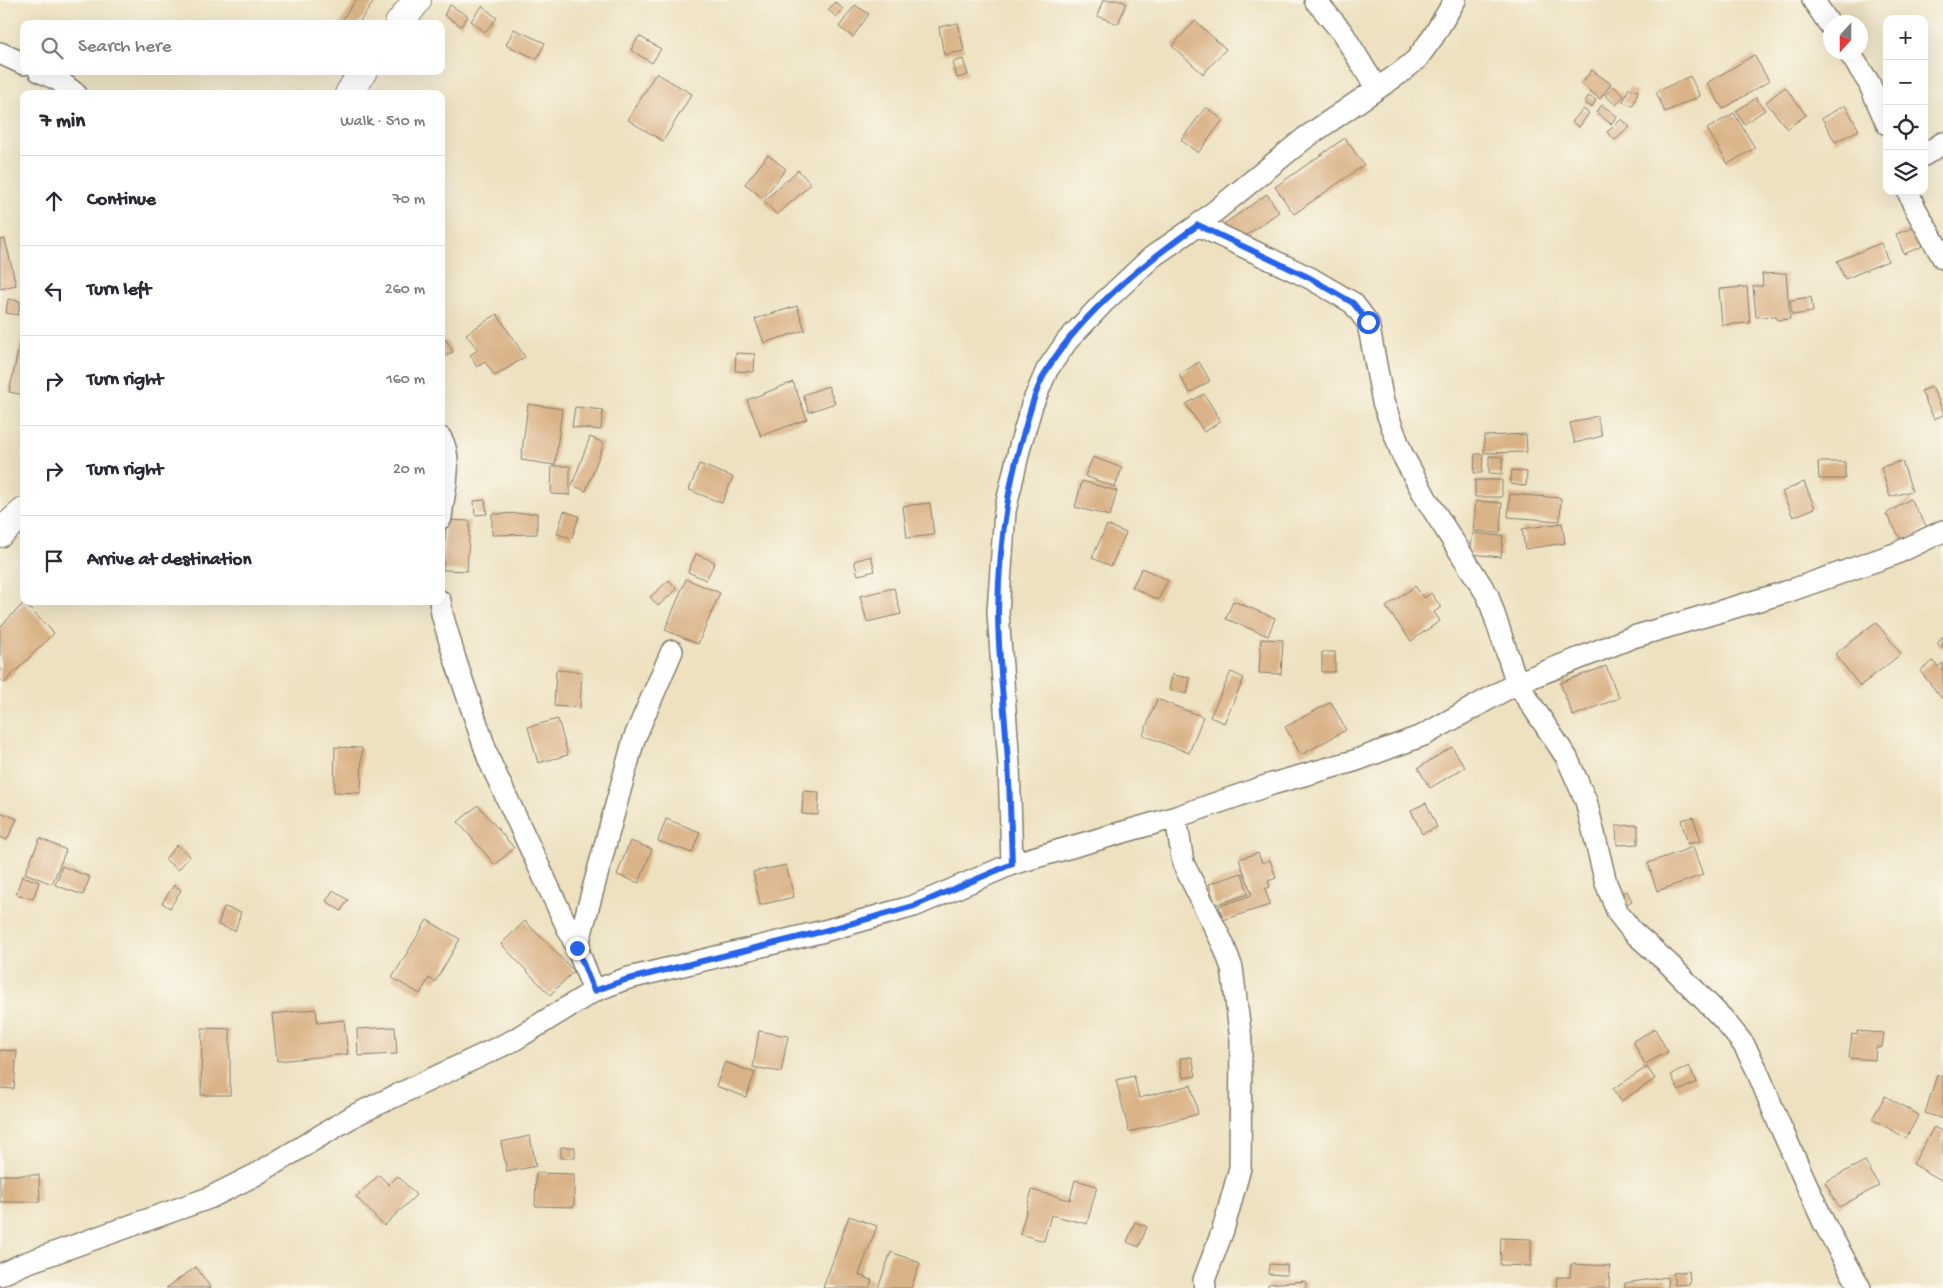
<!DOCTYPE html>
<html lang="en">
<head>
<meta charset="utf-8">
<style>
	:root { --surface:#fff; --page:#f7f7f7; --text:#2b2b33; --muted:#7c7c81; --line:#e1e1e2 }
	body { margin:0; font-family:"Gochi Hand",sans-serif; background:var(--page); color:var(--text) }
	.controls { position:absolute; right:15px; top:15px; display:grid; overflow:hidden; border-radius:10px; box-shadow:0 5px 20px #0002 }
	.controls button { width:45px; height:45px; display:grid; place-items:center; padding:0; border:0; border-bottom:1px solid var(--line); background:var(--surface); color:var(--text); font:25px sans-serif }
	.compass { position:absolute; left:1823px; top:15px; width:45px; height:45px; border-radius:50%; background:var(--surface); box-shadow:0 5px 20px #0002; rotate:201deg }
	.stop { position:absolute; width:15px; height:15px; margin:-11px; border:4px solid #2563eb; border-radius:50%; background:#fff }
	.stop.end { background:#2563eb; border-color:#fff; box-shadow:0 1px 5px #0008 }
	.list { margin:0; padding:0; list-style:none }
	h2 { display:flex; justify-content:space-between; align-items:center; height:65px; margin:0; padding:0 20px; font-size:21px }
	h2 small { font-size:16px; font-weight:400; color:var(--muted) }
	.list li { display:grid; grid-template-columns:32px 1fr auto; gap:15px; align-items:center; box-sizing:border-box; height:90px; padding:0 20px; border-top:1px solid var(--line) }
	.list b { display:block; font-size:19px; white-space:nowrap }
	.list em { font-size:16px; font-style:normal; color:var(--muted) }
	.icon { flex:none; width:28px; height:28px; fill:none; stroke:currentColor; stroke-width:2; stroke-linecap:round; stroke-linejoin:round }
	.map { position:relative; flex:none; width:1943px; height:1288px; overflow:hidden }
	.search { position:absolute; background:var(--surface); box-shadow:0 5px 20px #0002; left:20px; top:20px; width:425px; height:55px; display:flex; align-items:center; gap:12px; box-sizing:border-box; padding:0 18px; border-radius:10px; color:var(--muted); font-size:19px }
	.panel { position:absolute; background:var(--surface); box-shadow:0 5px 20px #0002; left:20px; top:90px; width:425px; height:515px; border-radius:10px }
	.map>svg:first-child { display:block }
	.building { fill:#dab287 }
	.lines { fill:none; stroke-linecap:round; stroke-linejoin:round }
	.street-casing { stroke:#847e6e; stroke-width:24 }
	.secondary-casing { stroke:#847e6e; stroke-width:30 }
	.street { stroke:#fff; stroke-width:21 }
	.secondary { stroke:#fff; stroke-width:28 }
	.route { stroke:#2563eb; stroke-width:6 }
</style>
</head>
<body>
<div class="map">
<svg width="1943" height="1288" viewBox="0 0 1943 1288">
	<rect width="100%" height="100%" fill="#fbf7ec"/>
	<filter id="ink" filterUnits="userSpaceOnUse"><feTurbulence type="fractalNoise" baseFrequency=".02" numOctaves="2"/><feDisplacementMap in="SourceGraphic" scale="10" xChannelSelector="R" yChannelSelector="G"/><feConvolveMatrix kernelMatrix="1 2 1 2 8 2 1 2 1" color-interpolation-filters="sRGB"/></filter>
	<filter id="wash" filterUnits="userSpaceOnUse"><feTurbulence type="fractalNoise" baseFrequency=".0096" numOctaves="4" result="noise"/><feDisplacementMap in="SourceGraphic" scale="20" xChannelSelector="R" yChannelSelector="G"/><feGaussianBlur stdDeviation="1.12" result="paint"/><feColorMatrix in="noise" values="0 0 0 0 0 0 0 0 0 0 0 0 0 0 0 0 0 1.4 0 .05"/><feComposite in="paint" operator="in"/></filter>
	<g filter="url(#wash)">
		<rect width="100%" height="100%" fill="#ede1c0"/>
		<g id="blocks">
			<path class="building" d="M356,0H375L358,24H339Z
				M1103,0H1119L1126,3L1118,24L1097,16Z
				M835,2L843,9L837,17L828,10Z
				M450,5L468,16L461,26L444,15Z
				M855,5L869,14L853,37L839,27Z
				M482,6L497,18L485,32L471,21Z
				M1195,21L1226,49L1203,74L1172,46Z
				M958,23L964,51L944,55L939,27Z
				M514,29L545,43L537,59L506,45Z
				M639,36L661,49L652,63L631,50Z
				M1754,55L1769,81L1723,109L1707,83Z
				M963,59L968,75L957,78L953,62Z
				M1592,70L1611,84L1600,99L1581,84Z
				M656,73L692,94L663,141L628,120Z
				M1690,76L1700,96L1665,112L1656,92Z
				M1613,86L1624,96L1616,105L1605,95Z
				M1785,87L1806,115L1787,129L1766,102Z
				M1629,88L1638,91L1633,106L1623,102Z
				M1588,96L1596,100L1592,107L1585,103Z
				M1756,98L1765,110L1744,124L1736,111Z
				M1602,105L1617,116L1611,124L1596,112Z
				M1845,105L1859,130L1835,142L1822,118Z
				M1206,107L1223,120L1198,153L1181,140Z
				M1583,109L1589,113L1579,127L1572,122Z
				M1734,113L1755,148L1728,164L1707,129Z
				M1622,119L1630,127L1615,140L1607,132Z
				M1345,138L1364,165L1294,214L1275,187Z
				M768,155L786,169L763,198L745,184Z
				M798,170L811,184L777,215L764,201Z
				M1267,194L1279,212L1237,242L1224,224Z
				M1915,227L1923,246L1904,254L1896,234Z
				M5,239L16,285L0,289V240Z
				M1881,243L1888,261L1845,279L1837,261Z
				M1786,273L1790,319L1777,320L1776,316L1756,317L1753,286H1763L1762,274Z
				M1747,287L1750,323L1722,325L1719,289Z
				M1811,297L1813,312L1792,315L1790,300Z
				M8,299L20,301L18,315L6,313Z
				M797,306L805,330L764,343L755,319Z
				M497,314L525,357L495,376L485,362L477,367L470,355L478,350L466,334Z
				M446,340L453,352L441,359V342Z
				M20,343L24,344V395L9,392Z
				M736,353L755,354L754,372L735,371Z
				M1199,362L1210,381L1190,393L1179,375Z
				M793,382L807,419L761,436L747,400Z
				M828,386L835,403L809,412L803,395Z
				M1932,387L1943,411V415L1934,419L1921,391Z
				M1204,394L1221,421L1204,432L1186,404Z
				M528,404L562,409L555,465L521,460Z
				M575,407L603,410L601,430L572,427Z
				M1597,416L1602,436L1575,443L1570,423Z
				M1526,434L1527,452L1484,453V436Z
				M590,437L604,443L586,491L572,485Z
				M1475,454H1483L1482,473H1474Z
				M1489,456L1503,457L1502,474L1489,473Z
				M1093,457L1122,468L1115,487L1085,476Z
				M1902,461L1912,491L1890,497L1881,467Z
				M1818,462H1845V479H1819Z
				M699,464L733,477L722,503L689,490Z
				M552,466H570V495L551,494Z
				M1512,470L1527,472L1526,486L1510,484Z
				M1475,480H1502V497H1475Z
				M1082,481L1117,491L1110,516L1075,507Z
				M1804,482L1815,508L1793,517L1782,492Z
				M1510,494L1561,498L1560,521L1508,517Z
				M1910,499L1927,527L1902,541L1886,514Z
				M485,500L487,514L475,515L474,501Z
				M1476,501L1502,503L1500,533L1473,531Z
				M930,503L934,535L907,538L903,506Z
				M564,511L579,516L572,538L557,534Z
				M537,513V534L492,535V514Z
				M446,520L470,521L467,571L443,570Z
				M1562,523L1565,543L1525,549L1522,529Z
				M1107,525L1126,533L1111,566L1092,558Z
				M1473,533L1503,536L1501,557L1470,554Z
				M696,554L715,562L706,580L688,572Z
				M871,556L875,571L858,575L854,561Z
				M1142,568L1168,580L1158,600L1132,587Z
				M686,579L720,593L698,644L665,630Z
				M669,580L677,589L658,606L650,597Z
				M1415,586L1424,598L1431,593L1441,607L1434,612L1440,621L1411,641L1386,607Z
				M894,588L901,614L867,622L860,596Z
				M1233,601L1275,618L1268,636L1226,619Z
				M24,603L54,633L4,683L0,679V627Z
				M1876,622L1901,654L1860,686L1835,654Z
				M1943,636V649L1937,644Z
				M1261,639L1283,640L1281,674L1259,673Z
				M1322,652H1335V672H1322Z
				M1933,661L1938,667L1943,663V700L1920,671Z
				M1606,666L1619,698L1573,716L1560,683Z
				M556,670L582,672L580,708L554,706Z
				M1231,672L1244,678L1224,723L1210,717Z
				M1172,675L1190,678L1187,694L1169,690Z
				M1157,699L1203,717L1189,753L1143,735Z
				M1331,702L1346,730L1301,755L1285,727Z
				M558,719L568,755L538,763L528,727Z
				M335,747L362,748L361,793L334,792Z
				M1452,747L1465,767L1430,788L1418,768Z
				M803,791L819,792L818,815L802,814Z
				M1426,803L1437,827L1422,834L1411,810Z
				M478,805L514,848L495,865L458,822Z
				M0,812L17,819L7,840L0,837Z
				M1693,817L1701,841L1688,844L1681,820Z
				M666,819L700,832L692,853L658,841Z
				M1638,825V844L1617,845L1616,826Z
				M40,838L66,850L52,884L25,873Z
				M630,841L652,849L639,883L617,875Z
				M177,845L190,856L178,870L165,859Z
				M1693,847L1703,875L1657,891L1648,863Z
				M1258,853L1262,863L1270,860L1276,878L1268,881L1270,887L1265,889L1270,905L1223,920L1219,906L1252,895L1239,859Z
				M786,865L794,897L760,905L753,872Z
				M62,866L90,877L83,895L55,885Z
				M1242,873L1248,894L1215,905L1209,884Z
				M22,876L39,882L33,899L16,894Z
				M174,885L181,890L170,908L162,903Z
				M333,890L348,900L341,911L326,901Z
				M1627,891L1632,901L1621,907L1615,897Z
				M224,907L241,912L235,931L218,925Z
				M427,920L460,939L435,982L429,978L420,994L392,978Z
				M525,921L574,971L550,995L501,944Z
				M316,1009L318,1023L344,1020L348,1054L277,1061L272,1014Z
				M395,1027L397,1054L358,1056L357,1029Z
				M202,1028L230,1029V1095H201Z
				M1655,1029L1668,1052L1645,1064L1633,1041Z
				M759,1031L788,1036L781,1072L753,1067Z
				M1857,1031L1884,1033L1882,1047H1876L1875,1060L1849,1058L1852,1034L1857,1035Z
				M0,1050L17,1051L14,1089L0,1088Z
				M1192,1057L1196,1076L1183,1078L1180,1058Z
				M725,1062L755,1073L746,1097L716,1086Z
				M1689,1066L1697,1082L1679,1091L1671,1075Z
				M1647,1067L1655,1079L1621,1101L1613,1089Z
				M1937,1075L1943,1077V1119L1925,1113Z
				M1134,1076L1139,1098L1191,1085L1198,1114L1129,1132L1116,1080Z
				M1885,1096L1919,1115L1906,1138L1872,1119Z
				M1934,1127L1943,1132V1181L1913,1164Z
				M530,1136L536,1166L507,1172L501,1142Z
				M561,1147H575V1158H561Z
				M1865,1161L1879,1186L1839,1207L1825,1182Z
				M536,1173L574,1174V1207L535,1206Z
				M0,1175H39L40,1202H0Z
				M379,1175L389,1185L398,1176L416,1195L384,1226L356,1197Z
				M1075,1180L1097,1186L1087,1224L1051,1215L1044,1241L1020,1234L1032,1190L1070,1200Z
				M849,1216L877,1226L859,1275L872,1280L869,1288H823Z
				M1135,1222L1147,1227L1139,1247L1127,1242Z
				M1501,1238L1531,1239V1266L1500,1265Z
				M891,1252L920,1263L911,1288H878Z
				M1269,1264L1287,1265V1275L1268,1274Z
				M1571,1264L1610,1266L1609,1288H1556L1557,1277H1570Z
				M196,1267L211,1288H166Z
				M1689,1271L1690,1284L1675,1285L1673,1273Z
				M1667,1277L1668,1288H1625V1283Z
				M1306,1281L1307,1288H1268V1284Z"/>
		</g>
	</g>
	<g filter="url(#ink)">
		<use href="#blocks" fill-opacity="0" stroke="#847e6e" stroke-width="1"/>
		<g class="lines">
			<g class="street-casing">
				<path id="street" d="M1315,0L1342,32L1377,89
					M1813,0L1830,25
					M1849,52L1869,83L1887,124
					M0,53L24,64
					M39,71L58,80L76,94
					M1924,155L1943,143
					M1908,191L1914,206L1943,258
					M1198,225L1310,278L1353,303L1368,323L1383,402L1402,454L1427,500L1488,596L1517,683L1567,758L1586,801L1606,883L1618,913L1632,931L1669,964L1724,1020L1744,1045L1756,1068L1777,1119L1824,1223L1860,1288
					M441,438C454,460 443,494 441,518
					M440,601L442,614L455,659L489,760L577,948L594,991
					M1176,817L1183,863L1223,944L1232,968L1241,1040L1240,1168L1223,1230L1204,1280L1205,1288
					M1012,864L1009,764L998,612L1005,511L1020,446L1032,405L1047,370L1067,341L1104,302L1152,257L1198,225L1305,138L1400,73L1416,60L1433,37L1455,0
					M577,948L634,739L672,651
					M0,1275L23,1264L209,1198L255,1175L355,1115L514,1040L594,991L625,979L824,931L914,906L1012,864L1176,817L1272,784L1354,761L1424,735L1517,683L1633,637L1786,592L1895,554L1943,531"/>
			</g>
			<g class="secondary-casing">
				<path id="secondary" d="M399,24L417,0
					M349,94L363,71
					M0,533L24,512"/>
			</g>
			<use href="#street" class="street"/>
			<use href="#secondary" class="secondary"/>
		</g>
	</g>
	<g class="lines" filter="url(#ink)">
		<path class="route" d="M577,948L594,991L625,980L824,931L914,906L1012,864C1011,830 1010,796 1008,762C1005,713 998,660 998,611C999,551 1006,490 1024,432C1030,411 1036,387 1048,368C1084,311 1143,264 1198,225L1310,278L1353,303L1368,322"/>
	</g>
</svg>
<div class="controls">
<button>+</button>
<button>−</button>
<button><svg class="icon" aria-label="locate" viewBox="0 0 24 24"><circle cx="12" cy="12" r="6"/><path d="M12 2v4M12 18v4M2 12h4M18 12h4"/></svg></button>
<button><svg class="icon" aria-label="layers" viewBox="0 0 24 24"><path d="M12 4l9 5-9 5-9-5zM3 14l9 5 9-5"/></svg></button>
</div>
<svg class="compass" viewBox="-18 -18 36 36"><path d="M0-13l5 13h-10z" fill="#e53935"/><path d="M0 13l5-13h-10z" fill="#7c7c81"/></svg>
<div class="stop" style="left:1368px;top:322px"></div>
<div class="stop end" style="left:577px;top:948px"></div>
<div class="search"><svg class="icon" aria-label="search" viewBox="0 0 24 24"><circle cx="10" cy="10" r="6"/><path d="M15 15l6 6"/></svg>Search here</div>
<section class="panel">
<h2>7 min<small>Walk · 510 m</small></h2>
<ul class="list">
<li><svg class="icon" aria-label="ahead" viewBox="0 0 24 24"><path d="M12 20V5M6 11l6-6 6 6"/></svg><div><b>Continue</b></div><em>70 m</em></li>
<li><svg class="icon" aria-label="left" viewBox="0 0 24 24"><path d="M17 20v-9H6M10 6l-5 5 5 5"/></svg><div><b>Turn left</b></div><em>260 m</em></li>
<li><svg class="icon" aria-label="right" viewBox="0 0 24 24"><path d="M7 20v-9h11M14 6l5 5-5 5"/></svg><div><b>Turn right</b></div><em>160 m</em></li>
<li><svg class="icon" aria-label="right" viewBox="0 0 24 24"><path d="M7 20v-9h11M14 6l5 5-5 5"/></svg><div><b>Turn right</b></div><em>20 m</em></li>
<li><svg class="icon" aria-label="arrive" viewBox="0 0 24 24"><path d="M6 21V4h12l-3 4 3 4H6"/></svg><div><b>Arrive at destination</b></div></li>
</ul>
</section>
</div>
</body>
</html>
